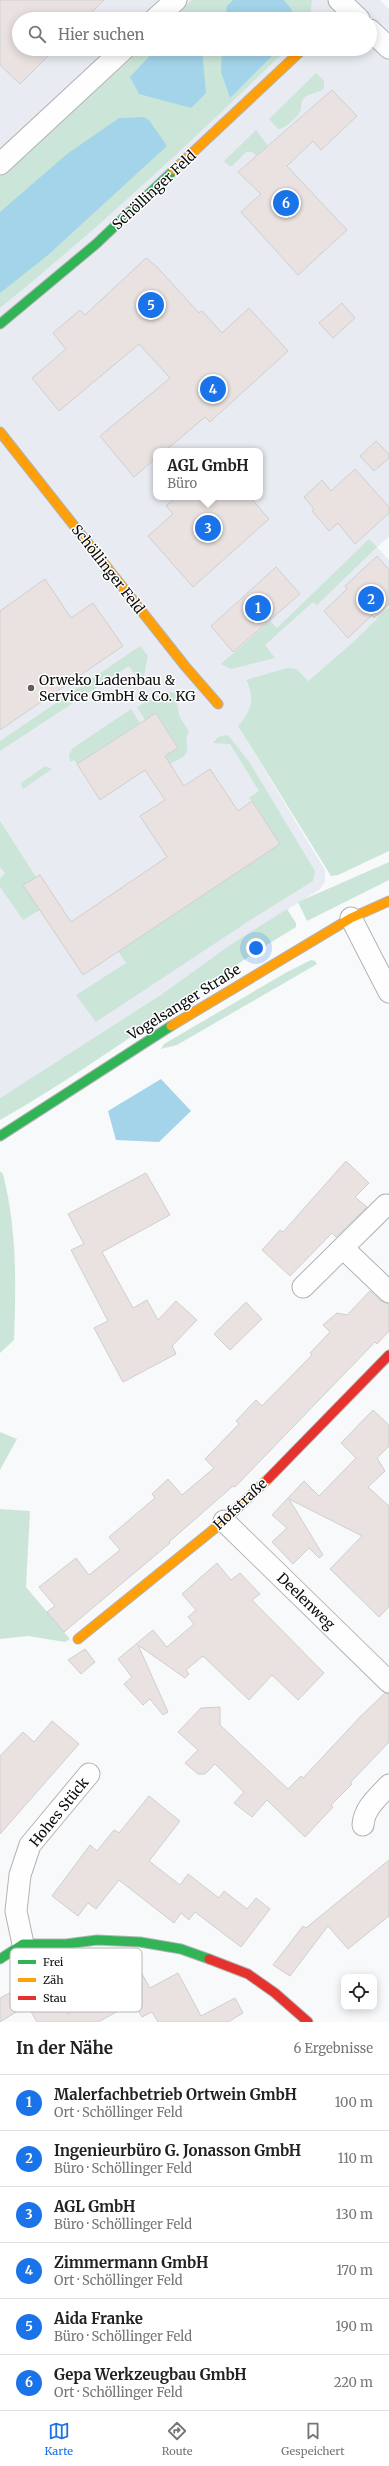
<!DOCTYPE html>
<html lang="de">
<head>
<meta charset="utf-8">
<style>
	:root { --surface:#fff; --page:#f2f2f2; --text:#222; --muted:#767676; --line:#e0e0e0; --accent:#1a73e8 }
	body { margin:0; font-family:Merriweather,serif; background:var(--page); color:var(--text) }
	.controls { position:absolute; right:12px; bottom:12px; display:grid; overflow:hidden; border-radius:8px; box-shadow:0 2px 10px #0003 }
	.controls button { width:36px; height:36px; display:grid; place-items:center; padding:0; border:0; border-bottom:1px solid var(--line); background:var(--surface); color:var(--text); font:20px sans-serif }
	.you { position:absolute; left:256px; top:948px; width:14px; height:14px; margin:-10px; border:3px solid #fff; border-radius:50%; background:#1a73e8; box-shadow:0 0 0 6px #1a73e833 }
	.badge { display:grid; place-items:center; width:26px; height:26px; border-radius:50%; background:var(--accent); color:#fff; font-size:13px; font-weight:700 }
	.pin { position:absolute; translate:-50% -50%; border:2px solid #fff; box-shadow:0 1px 4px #0006 }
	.popup { position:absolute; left:153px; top:448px; width:110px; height:52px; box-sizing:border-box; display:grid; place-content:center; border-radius:8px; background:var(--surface); filter:drop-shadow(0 1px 3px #0005); font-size:13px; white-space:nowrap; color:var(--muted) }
	.popup b { font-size:15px; color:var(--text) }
	.popup::after { content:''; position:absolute; left:50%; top:100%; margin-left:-8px; border:8px solid transparent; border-top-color:var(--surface) }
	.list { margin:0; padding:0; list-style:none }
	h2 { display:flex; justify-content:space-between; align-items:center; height:52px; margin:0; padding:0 16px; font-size:17px }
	h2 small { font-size:13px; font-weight:400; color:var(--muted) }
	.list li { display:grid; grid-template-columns:26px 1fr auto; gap:12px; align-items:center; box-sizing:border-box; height:56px; padding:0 16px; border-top:1px solid var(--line) }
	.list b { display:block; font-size:15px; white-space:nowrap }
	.list p { margin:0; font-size:13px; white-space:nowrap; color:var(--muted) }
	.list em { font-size:13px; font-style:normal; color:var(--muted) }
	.icon { flex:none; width:22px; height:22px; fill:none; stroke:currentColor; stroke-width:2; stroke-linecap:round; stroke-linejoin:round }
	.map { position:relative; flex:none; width:389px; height:2022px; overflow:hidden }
	.search { position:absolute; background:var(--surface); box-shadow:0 2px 10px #0003; left:12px; right:12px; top:12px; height:44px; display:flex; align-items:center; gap:10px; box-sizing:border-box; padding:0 14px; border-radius:22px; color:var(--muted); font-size:15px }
	.sheet { height:388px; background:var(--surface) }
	nav { display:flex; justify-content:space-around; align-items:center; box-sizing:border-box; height:56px; border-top:1px solid var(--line); background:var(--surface); font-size:11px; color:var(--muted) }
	nav a { display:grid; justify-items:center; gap:2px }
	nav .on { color:var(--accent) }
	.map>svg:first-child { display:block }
	.built { fill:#e8ebf1; fill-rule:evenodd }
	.green { fill:#cbe6d9 }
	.water { fill:#a4d4ea }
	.building { fill:#e9e2e0; stroke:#cfcfd0 }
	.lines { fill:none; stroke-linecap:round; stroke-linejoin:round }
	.street-casing { stroke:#b2b3b4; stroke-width:23 }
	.fast-casing { stroke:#b2b3b4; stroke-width:11 }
	.slow-casing { stroke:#b2b3b4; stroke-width:11 }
	.jam-casing { stroke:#b2b3b4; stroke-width:11 }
	.street { stroke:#fefefe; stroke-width:21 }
	.fast { stroke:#30b455; stroke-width:9 }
	.slow { stroke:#ff9f0a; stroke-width:9 }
	.jam { stroke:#e5322d; stroke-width:9 }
	.poi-dot { fill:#5e5f60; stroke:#fff; stroke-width:1.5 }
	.labels { text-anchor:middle; stroke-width:3; stroke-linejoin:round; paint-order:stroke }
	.street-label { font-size:14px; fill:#0b0c0d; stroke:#fff }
	.poi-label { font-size:14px; fill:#0b0c0d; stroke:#fff; text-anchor:start }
	.key { fill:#fff; stroke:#b6b6b6; stroke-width:1 }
	.key-label { font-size:11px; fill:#0b0c0d }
</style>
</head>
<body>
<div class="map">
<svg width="389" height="2022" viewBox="0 0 389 2022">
	<rect width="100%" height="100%" fill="#f8f9fb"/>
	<path class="built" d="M0,0H380L389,9V537L377,547L389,560V607L353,642L308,681L297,669L246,680L252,696V703L249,713L238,726L325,870V882L319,890L230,945L162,994L0,1098ZM19,19H370V49H19ZM156,451H260V497H156Z"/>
	<path class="green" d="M192,0H312L310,19H173Z
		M142,49H287C194,139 100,227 0,308V176Z
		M316,73L324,81V88C317,94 310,93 305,97C299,102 303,107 300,112C296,118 284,130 278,129L269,119Z
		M256,130L268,146L256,156L252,152H246L232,166H229L224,161Z
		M369,539L377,547L317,605L313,602L265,645L275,658L231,669L221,664L270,621L277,628Z
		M389,607V851L338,875L331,876L238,726C252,711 255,698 246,680L287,668L297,669L308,681L353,642Z
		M140,646L148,656L144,675L139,681L129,666L0,751V741Z
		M175,692L179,715L189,732L186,738C190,756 185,756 170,764L165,756L178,747L156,713L145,720L137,707L161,693Z
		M131,709L140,723L77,764L74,760L70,762L69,755L73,748Z
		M228,735L250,763L315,871L313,881L252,919L96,1022L76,995L126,963L118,951L252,801L249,798L259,791L230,744L213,743L218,737Z
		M45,766L52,769L23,789L21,783L24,781Z
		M0,821L36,877L23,885L40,910L23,920L0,887V879L5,873L0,867Z
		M389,862V880L307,921L298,902Z
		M287,909L296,923V927C195,988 103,1062 0,1120V1098L162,994L230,945Z
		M311,960L315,961L317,964L177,1045L161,1049L164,1044L287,972Z
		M0,1171L3,1174C17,1229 16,1283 14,1340L0,1353Z
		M0,1432L17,1439L0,1470Z
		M0,1509L30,1511L26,1587L70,1639L65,1642L28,1636L0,1639Z"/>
	<path class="water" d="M233,0H284L292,10V19H225L227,6Z
		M156,49H202L206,93L191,108L139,94L130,77Z
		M222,49H279L230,98L221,72Z
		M144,117L149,120L167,146L48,255L0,293V212L67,154L119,118Z
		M161,1079L191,1111L159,1142L116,1140L108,1111Z"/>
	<path class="building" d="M0,0H104L85,19H19V49H55L20,84L0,65Z
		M332,90L357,116L321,150L313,141L287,166L347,230L298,275L241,212L261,194L238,172Z
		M146,258L156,266L199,313L202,311L222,333L249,308L288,351L210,422L205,417L165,451H156V458L134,477L100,436L170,378L139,344L59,411L32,378L66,349L53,333L80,310L85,315Z
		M342,303L355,318L333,338L319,323Z
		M376,441L389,454V458L374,471L360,456Z
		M355,469L389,507V513L355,544L338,523L329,531L312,511L314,509L304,497L322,480L331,491Z
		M176,497H250L269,519L193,587L148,536L173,514L166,506Z
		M377,556L389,570V604L374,618L372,615L348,638L324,611L347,589L345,586Z
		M276,567L300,594L233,652L211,626Z
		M45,579L71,618L93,603L123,646L0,730V611Z
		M156,713L178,748L165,756L184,786L210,769L238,811L252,801L280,844L83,975L23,885L40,875L71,922L167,857L140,816L165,800L145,770L100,800L77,764Z
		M346,1161L369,1183L355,1197L367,1207L336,1237L332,1233L290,1276L262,1250L280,1230L283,1232Z
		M146,1173L170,1215L102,1252L133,1308L147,1300L158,1320L176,1301L197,1320L172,1346L176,1354L123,1382L94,1328L108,1321L71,1250L84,1244L68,1214Z
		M370,1291L381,1301L389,1304V1331L377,1344L375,1342L235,1487L233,1486L169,1542L170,1543L64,1632L47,1612L55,1606L39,1587L76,1558L89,1575L120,1550L109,1537L155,1498L152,1494L168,1479L182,1495L214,1468L205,1459L239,1424L236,1421L256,1400L262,1406L312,1355L310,1353L330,1332L323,1325L337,1313L347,1315Z
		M246,1302L262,1319L230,1350L214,1334Z
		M373,1410L389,1425V1446L377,1458L385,1471L368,1487L389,1506V1607L379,1617L330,1569L362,1536L289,1499L323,1555L319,1558L309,1548L293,1564L272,1542L287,1528L272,1515L304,1481L319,1496L356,1458L341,1443Z
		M217,1563L231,1580L240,1573L260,1594L252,1600L324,1673L298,1700L272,1675L249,1700L203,1656L186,1670L189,1674L185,1678L138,1645L168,1712L163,1715L150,1699L143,1705L124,1684L132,1677L118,1659L153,1630L167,1647L194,1624L188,1617L196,1610L182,1594Z
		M85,1649L95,1662L81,1674L68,1660Z
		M385,1693L389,1694V1742L350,1783L352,1784L331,1805L333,1807L305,1837L267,1800L252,1817L234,1803L244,1792L215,1764L205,1774H198L185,1763L198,1750L178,1732L201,1708L220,1707V1725L288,1789L301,1776L303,1778L361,1716Z
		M52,1721L79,1744L0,1834V1756L23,1732L34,1742Z
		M149,1796L180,1821L149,1861L180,1885L188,1874L219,1898L224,1891L247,1909L256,1898L270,1909L241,1947L195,1912L189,1920L181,1913L174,1923L119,1880L96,1909L88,1903L78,1916L52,1896L90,1845L97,1851L114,1830L119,1833Z
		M389,1860V1916L348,1949L328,1926L290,1976L273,1965L303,1926L306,1928Z
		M137,1965L150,1988L178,1973L201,2016L235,1998L243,2013L228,2022H158L152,2012L142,2017L133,2003L98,2022H37L29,2008L22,2012L21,2009L0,2022V1998L29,1983L30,1985L47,1976L68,2014L105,1994L97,1979L113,1970L116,1976Z"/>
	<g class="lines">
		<g class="street-casing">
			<path id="street" d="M339,0L359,19
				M155,19L176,0
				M370,30L389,48
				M0,164L124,49
				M351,918L389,992
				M343,1248L389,1292
				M303,1287L386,1205
				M224,1521L389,1682
				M363,1825C364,1808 378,1797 389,1785
				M23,1944L16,1911L20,1875L30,1845L89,1774"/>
		</g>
		<g class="fast-casing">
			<path id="fast" d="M0,324L96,244L174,170
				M0,1136L171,1026
				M0,1959L23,1944H66L97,1940L140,1942L181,1949L209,1959"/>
		</g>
		<g class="slow-casing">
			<path id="slow" d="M174,170L303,49
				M0,432L185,666L218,704
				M171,1026L351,918L389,901
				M78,1639L224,1521L268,1479"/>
		</g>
		<g class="jam-casing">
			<path id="jam" d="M268,1479L389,1355
				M209,1959L248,1974L275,1993L308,2022"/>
		</g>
		<use href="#street" class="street"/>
		<use href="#fast" class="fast"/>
		<use href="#slow" class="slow"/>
		<use href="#jam" class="jam"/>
	</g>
	<circle class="poi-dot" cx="31" cy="688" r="4"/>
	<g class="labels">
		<g class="street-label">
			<text transform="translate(154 190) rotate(-43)" y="5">Schöllinger Feld</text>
			<text transform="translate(108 569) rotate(52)" y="5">Schöllinger Feld</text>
			<text transform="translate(184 1002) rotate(-32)" y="5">Vogelsanger Straße</text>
			<text transform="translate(240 1504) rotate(-43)" y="5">Hofstraße</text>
			<text transform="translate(306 1601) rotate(44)" y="5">Deelenweg</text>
			<text transform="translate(59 1812) rotate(-51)" y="5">Hohes Stück</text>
		</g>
		<g class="poi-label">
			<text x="39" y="685">Orweko Ladenbau &amp;<tspan x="39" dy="16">Service GmbH &amp; Co. KG</tspan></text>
		</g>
	</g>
	<rect x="10" y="1948" width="132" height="64" rx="6" class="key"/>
	<rect x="18" y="1960" width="18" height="4" fill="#30b455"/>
	<rect x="18" y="1978" width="18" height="4" fill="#ff9f0a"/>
	<rect x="18" y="1996" width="18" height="4" fill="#e5322d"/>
	<g class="key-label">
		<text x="43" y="1966">Frei</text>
		<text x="43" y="1984">Zäh</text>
		<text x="43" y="2002">Stau</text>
	</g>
</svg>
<div class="controls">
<button><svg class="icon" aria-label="locate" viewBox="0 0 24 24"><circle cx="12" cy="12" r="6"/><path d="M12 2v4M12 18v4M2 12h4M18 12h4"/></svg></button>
</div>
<div class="you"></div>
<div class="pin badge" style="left:258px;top:608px">1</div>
<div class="pin badge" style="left:371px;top:599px">2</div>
<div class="pin badge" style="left:208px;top:528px">3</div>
<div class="popup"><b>AGL GmbH</b>Büro</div>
<div class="pin badge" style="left:213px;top:389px">4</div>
<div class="pin badge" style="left:151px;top:305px">5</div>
<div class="pin badge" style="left:286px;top:203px">6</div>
<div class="search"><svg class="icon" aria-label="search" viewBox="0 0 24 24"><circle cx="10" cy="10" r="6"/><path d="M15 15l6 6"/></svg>Hier suchen</div>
</div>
<section class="sheet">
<h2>In der Nähe<small>6 Ergebnisse</small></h2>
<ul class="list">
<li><span class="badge">1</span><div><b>Malerfachbetrieb Ortwein GmbH</b><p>Ort · Schöllinger Feld</p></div><em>100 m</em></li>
<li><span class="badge">2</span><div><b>Ingenieurbüro G. Jonasson GmbH</b><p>Büro · Schöllinger Feld</p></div><em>110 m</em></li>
<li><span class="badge">3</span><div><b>AGL GmbH</b><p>Büro · Schöllinger Feld</p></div><em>130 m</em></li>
<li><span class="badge">4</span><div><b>Zimmermann GmbH</b><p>Ort · Schöllinger Feld</p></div><em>170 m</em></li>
<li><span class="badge">5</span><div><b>Aida Franke</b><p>Büro · Schöllinger Feld</p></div><em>190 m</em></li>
<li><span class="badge">6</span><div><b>Gepa Werkzeugbau GmbH</b><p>Ort · Schöllinger Feld</p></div><em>220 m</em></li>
</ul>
</section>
<nav>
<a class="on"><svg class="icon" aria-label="map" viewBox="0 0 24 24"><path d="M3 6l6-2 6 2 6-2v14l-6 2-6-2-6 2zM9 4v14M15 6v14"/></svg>Karte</a>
<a><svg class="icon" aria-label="directions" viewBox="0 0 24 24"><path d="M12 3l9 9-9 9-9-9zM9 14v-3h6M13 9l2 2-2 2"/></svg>Route</a>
<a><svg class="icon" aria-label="saved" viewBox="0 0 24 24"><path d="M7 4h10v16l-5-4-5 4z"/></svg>Gespeichert</a>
</nav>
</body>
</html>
